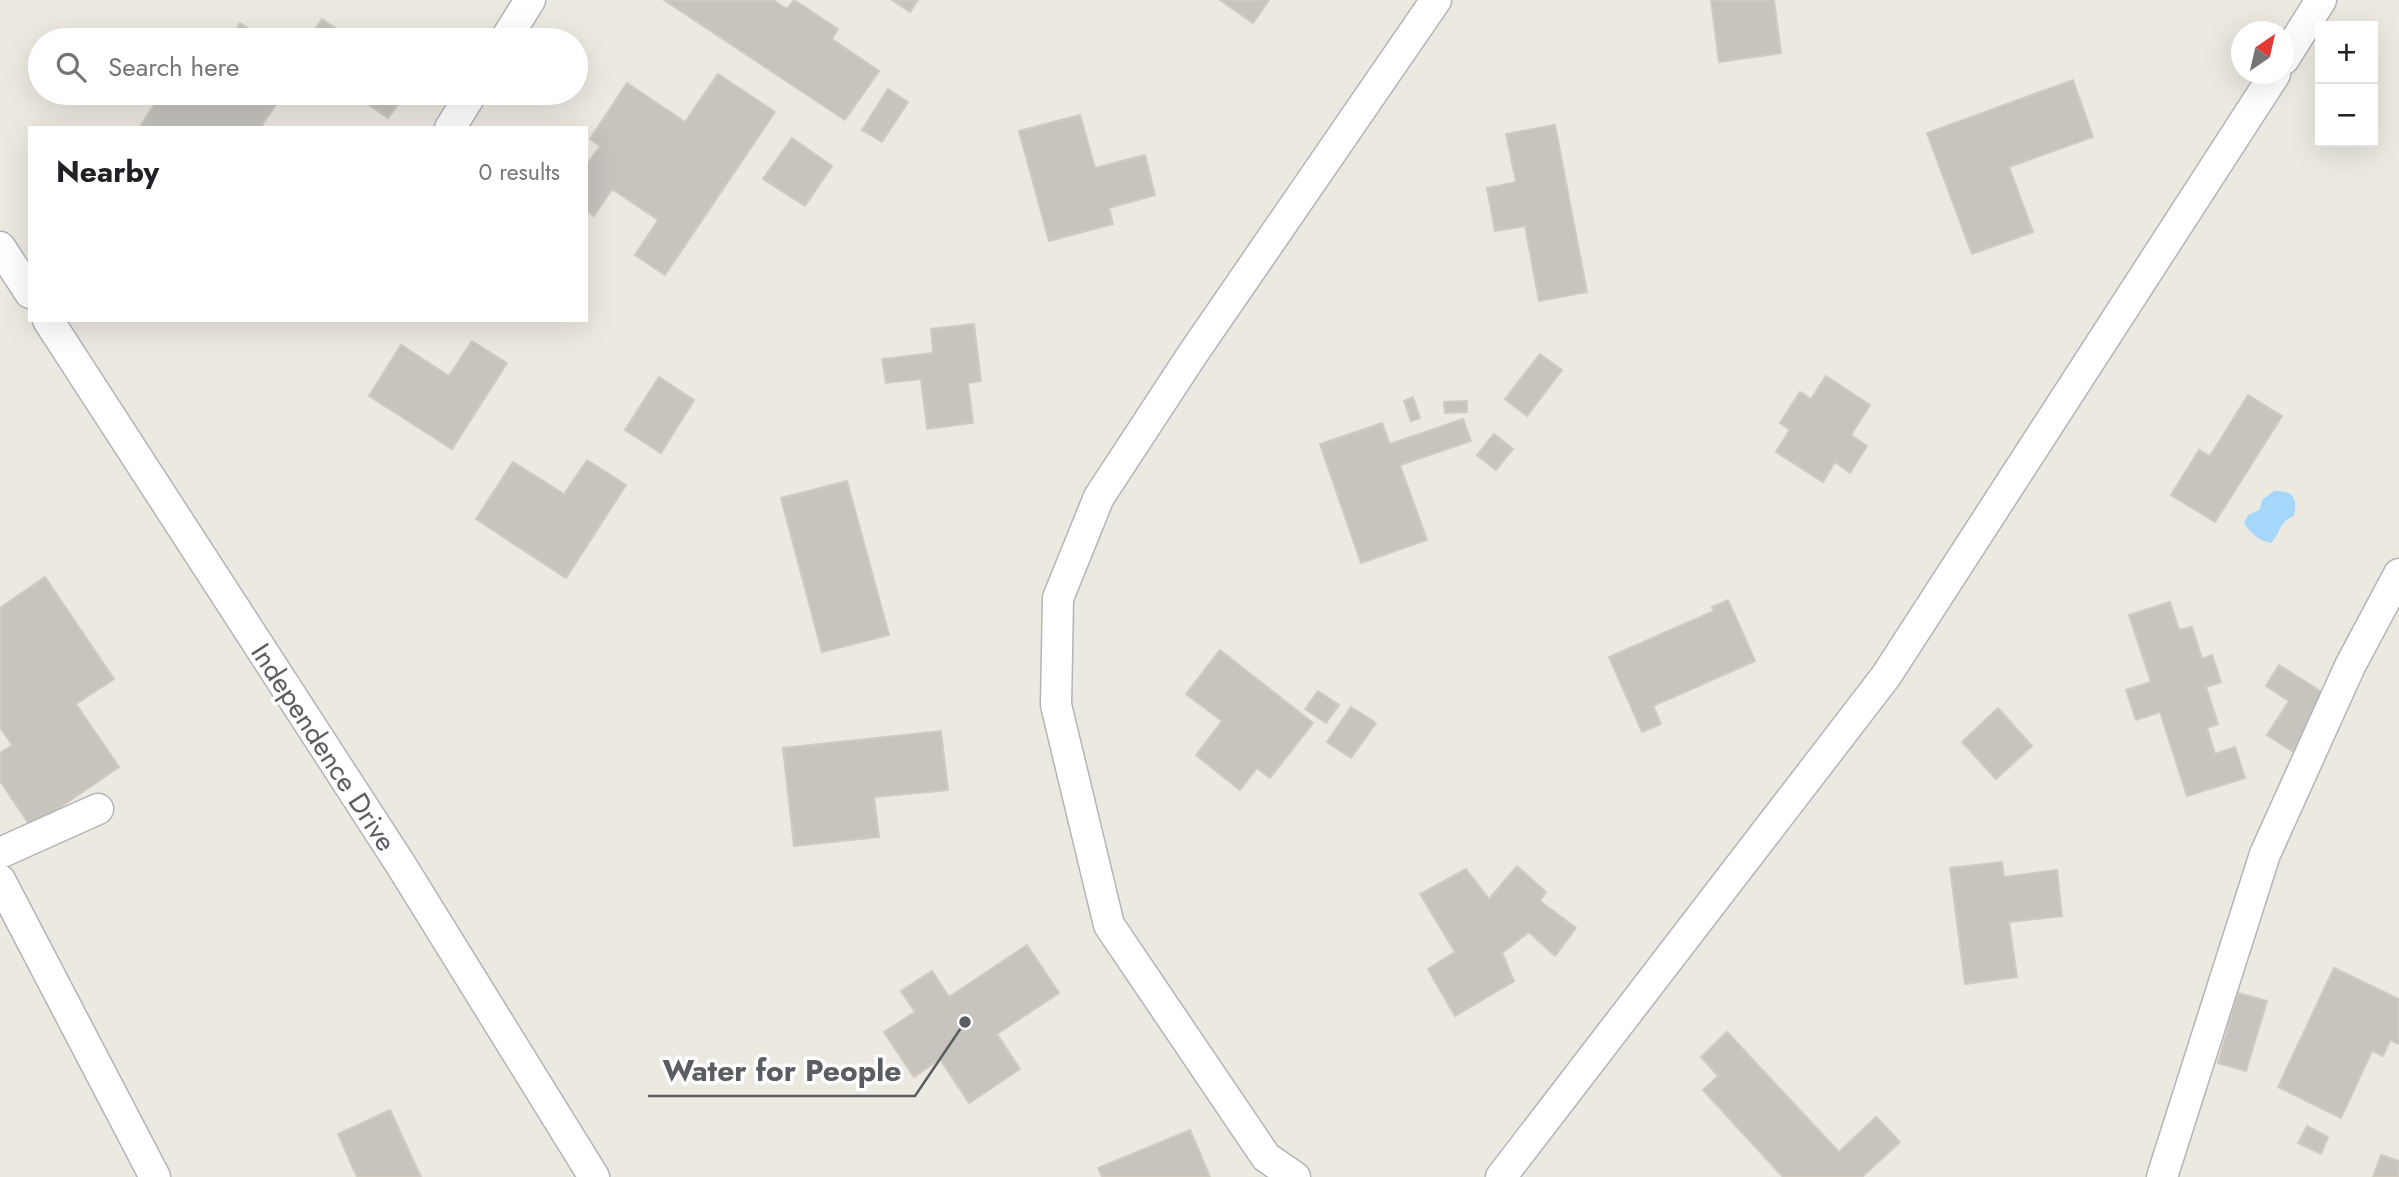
<!DOCTYPE html>
<html lang="en">
<head>
<meta charset="utf-8">
<style>
	:root { --surface:#fff; --page:#f2f2f2; --text:#202124; --muted:#757577; --line:#e0e0e0 }
	body { margin:0; font-family:Jost,sans-serif; background:var(--page); color:var(--text) }
	.controls { position:absolute; right:21px; top:21px; display:grid; overflow:hidden; border-radius:0px; box-shadow:0 7px 28px #0002 }
	.controls button { width:63px; height:63px; display:grid; place-items:center; padding:0; border:0; border-bottom:2px solid var(--line); background:var(--surface); color:var(--text); font:35px sans-serif }
	.compass { position:absolute; left:2231px; top:21px; width:63px; height:63px; border-radius:50%; background:var(--surface); box-shadow:0 7px 28px #0002; rotate:34deg }
	.list { margin:0; padding:0; list-style:none }
	h2 { display:flex; justify-content:space-between; align-items:center; height:91px; margin:0; padding:0 28px; font-size:30px }
	h2 small { font-size:23px; font-weight:400; color:var(--muted) }
	.icon { flex:none; width:38px; height:38px; fill:none; stroke:currentColor; stroke-width:2; stroke-linecap:round; stroke-linejoin:round }
	.map { position:relative; flex:none; width:2399px; height:1177px; overflow:hidden }
	.search { position:absolute; background:var(--surface); box-shadow:0 7px 28px #0002; left:28px; top:28px; width:560px; height:77px; display:flex; align-items:center; gap:18px; box-sizing:border-box; padding:0 24px; border-radius:38px; color:var(--muted); font-size:26px }
	.panel { position:absolute; background:var(--surface); box-shadow:0 7px 28px #0002; left:28px; top:126px; width:560px; height:196px; border-radius:0px }
	.map>svg:first-child { display:block }
	.water { fill:#a4d7f9 }
	.building { fill:#c7c4be; stroke:#d0cac0; stroke-width:2 }
	.lines { fill:none; stroke-linecap:round; stroke-linejoin:round }
	.street-casing { stroke:#b2b4b8; stroke-width:33 }
	.street { stroke:#fff; stroke-width:30 }
	.labels { text-anchor:middle; stroke-width:7; stroke-linejoin:round; paint-order:stroke }
	.street-label { font-size:28px; fill:#5a5d61; stroke:#fff }
	.leader { fill:none; stroke:#5a5d61; stroke-width:2.5 }
	.callout-dot { fill:#5a5d61; stroke:#fff; stroke-width:2.5 }
	.callout-label { font-size:30px; text-anchor:middle; font-weight:bold; fill:#5a5d61; stroke:#fff; stroke-width:7; stroke-linejoin:round; paint-order:stroke }
</style>
</head>
<body>
<div class="map">
<svg width="2399" height="1177" viewBox="0 0 2399 1177">
	<rect width="100%" height="100%" fill="#ece9e1"/>
	<path class="water" d="M2274,491C2293,491 2298,497 2294,516C2277,523 2282,532 2271,543C2258,540 2251,534 2244,523L2248,515L2259,510L2263,499Z"/>
	<path class="building" d="M664,0H773L787,9L794,0L838,29L832,39L879,71L845,120Z
		M892,0H918L910,12Z
		M1220,0H1269L1253,23Z
		M1711,0H1774L1781,53L1719,62Z
		M322,19L352,40H308Z
		M240,23L265,40H229Z
		M718,74L775,112L665,275L635,255L658,220L612,189L594,216L586,210V166L600,146L590,139L627,83L685,122Z
		M2073,80L2093,137L2009,167L2033,232L1972,254L1927,133Z
		M888,89L908,102L882,142L862,130Z
		M162,93H284L260,128H139Z
		M352,93H406L388,118Z
		M1080,115L1095,168L1145,155L1155,195L1109,208L1113,224L1049,241L1019,131Z
		M1555,125L1587,292L1539,301L1525,226L1495,231L1487,188L1516,182L1506,134Z
		M792,138L832,166L805,206L763,179Z
		M974,324L981,381L968,383L973,423L927,429L921,379L886,383L882,359L933,353L931,329Z
		M472,341L507,363L452,449L369,396L401,345L449,376Z
		M1540,354L1562,370L1527,416L1505,399Z
		M1826,376L1870,405L1851,435L1867,446L1850,473L1835,462L1823,482L1776,452L1790,430L1780,423L1800,392L1811,399Z
		M659,377L694,400L661,453L625,430Z
		M2248,395L2282,416L2215,522L2171,495L2199,450L2210,456Z
		M1413,397L1420,418L1411,421L1404,401Z
		M1467,401V412L1445,413L1444,402Z
		M1463,419L1471,441L1400,465L1427,540L1361,563L1320,444L1382,423L1390,444Z
		M1494,434L1513,449L1496,470L1477,455Z
		M587,460L626,485L566,578L476,519L513,462L564,494Z
		M847,481L889,635L822,652L781,498Z
		M45,577L114,679L76,704L119,767L31,827L0,781V753L12,745L0,727V608Z
		M1728,600L1755,661L1653,706L1661,724L1642,732L1609,657L1714,611L1712,607Z
		M2170,602L2179,630L2192,627L2202,659L2212,655L2221,682L2206,687L2218,724L2207,728L2215,754L2235,747L2245,778L2187,796L2160,712L2136,720L2126,690L2151,682L2129,615Z
		M1220,650L1313,723L1270,778L1257,768L1240,790L1196,755L1222,721L1186,694Z
		M2279,665L2328,696L2292,751L2267,735L2289,701L2266,686Z
		M1318,691L1339,705L1326,723L1305,709Z
		M1351,707L1376,723L1351,758L1327,742Z
		M1998,708L2032,746L1996,779L1962,742Z
		M941,731L948,790L874,797L879,837L794,846L783,748Z
		M2002,862L2004,877L2057,870L2062,916L2009,922L2017,977L1965,984L1950,868Z
		M1517,866L1546,892L1540,901L1576,928L1555,956L1529,932L1502,953L1514,981L1455,1016L1428,969L1455,952L1420,894L1466,869L1489,899Z
		M1027,945L1059,993L997,1034L1020,1069L969,1103L940,1059L914,1077L884,1032L915,1012L901,991L932,971L949,997Z
		M2334,968L2399,999V1044L2390,1040L2383,1056L2372,1051L2341,1118L2278,1087Z
		M2238,993L2267,1001L2246,1071L2218,1063Z
		M1727,1032L1839,1152L1876,1117L1900,1142L1862,1177H1783L1703,1090L1718,1076L1701,1057Z
		M390,1110L421,1177H357L338,1134Z
		M2307,1126L2328,1137L2321,1154L2298,1143Z
		M1190,1130L1210,1177H1102L1098,1168Z
		M2381,1155L2399,1161V1177H2373Z"/>
	<g class="lines">
		<g class="street-casing">
			<path id="street" d="M505,40L530,0
				M2284,59L2321,0
				M450,128L472,93
				M0,247L30,293
				M48,320L401,865L594,1177
				M0,853L98,809
				M0,880L155,1177
				M1295,1177L1266,1157L1109,925L1056,705L1058,598L1099,497L1192,355L1436,0
				M1501,1177L1886,676L2275,74
				M2162,1177L2265,854L2350,666L2399,574"/>
		</g>
		<use href="#street" class="street"/>
	</g>
	<g class="labels">
		<g class="street-label">
			<text transform="translate(324 747) rotate(57)" y="10">Independence Drive</text>
		</g>
	</g>
	<path class="leader" d="M965 1022L915 1096H648"/>
	<circle class="callout-dot" cx="965" cy="1022" r="7"/>
	<g class="callout-label">
		<text x="782" y="1081">Water for People</text>
	</g>
</svg>
<div class="controls">
<button>+</button>
<button>−</button>
</div>
<svg class="compass" viewBox="-18 -18 36 36"><path d="M0-13l5 13h-10z" fill="#e53935"/><path d="M0 13l5-13h-10z" fill="#757577"/></svg>
<div class="search"><svg class="icon" aria-label="search" viewBox="0 0 24 24"><circle cx="10" cy="10" r="6"/><path d="M15 15l6 6"/></svg>Search here</div>
<section class="panel">
<h2>Nearby<small>0 results</small></h2>
<ul class="list">
</ul>
</section>
</div>
</body>
</html>
